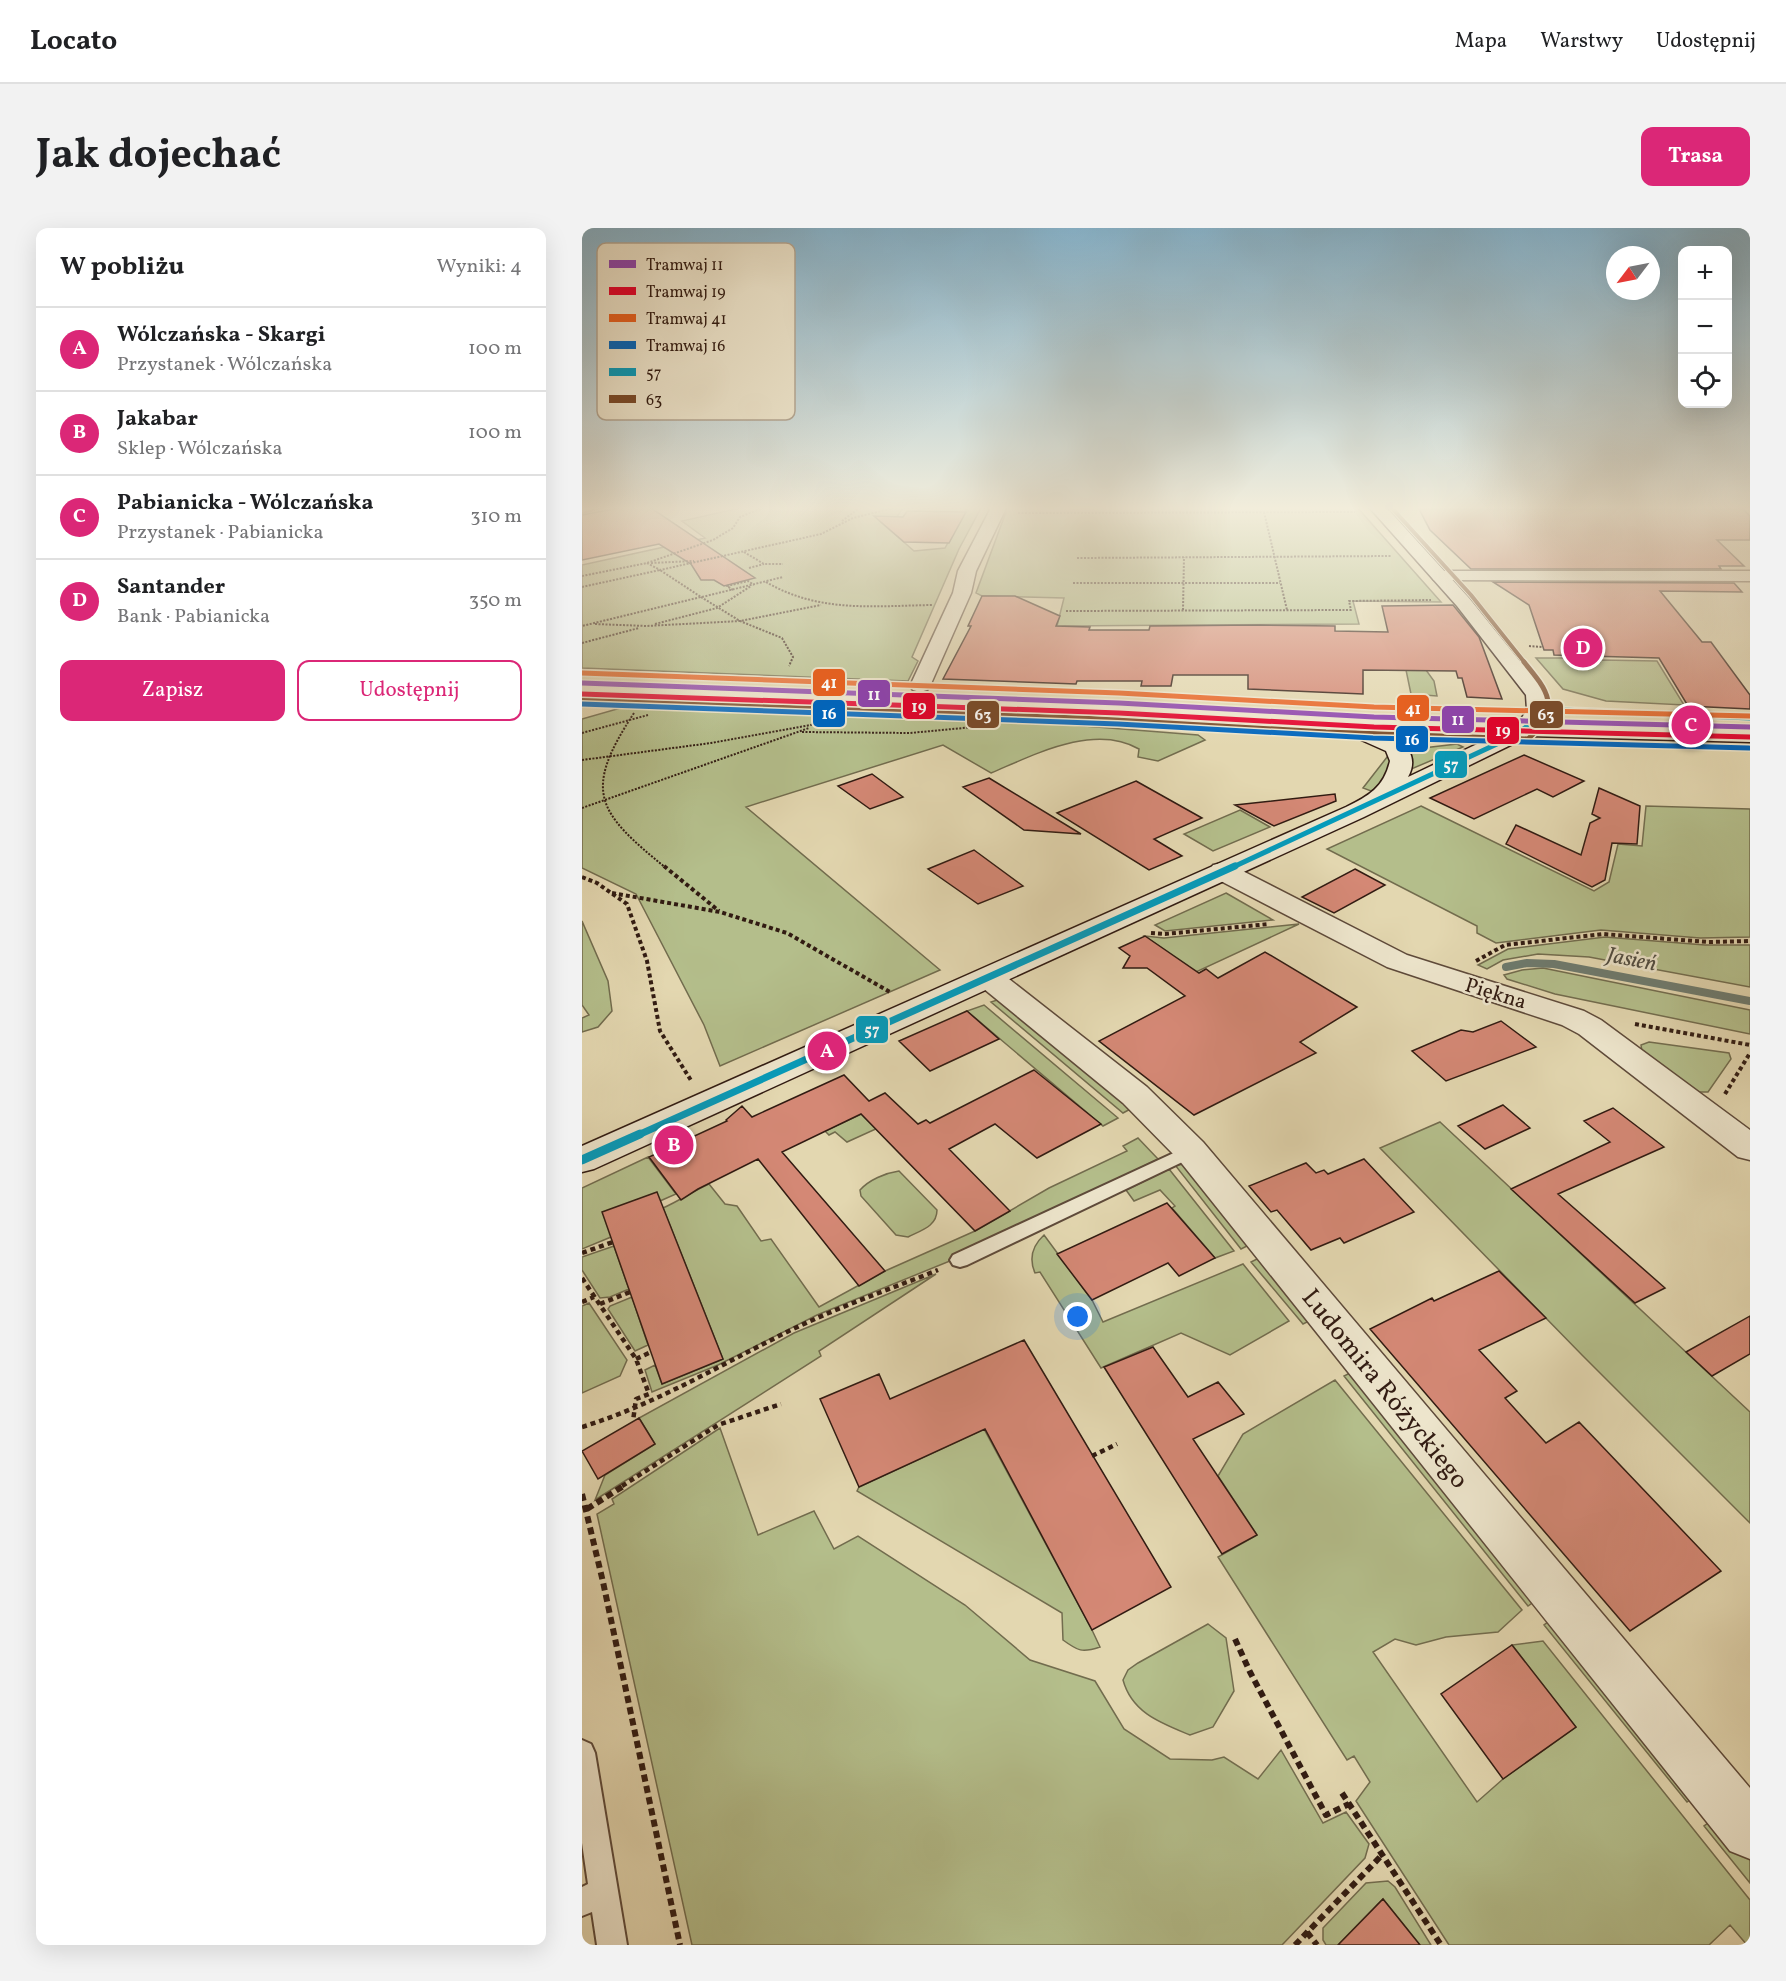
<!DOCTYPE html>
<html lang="pl">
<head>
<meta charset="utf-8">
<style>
	:root { --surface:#fff; --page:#f2f2f2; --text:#202124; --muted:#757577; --line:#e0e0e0; --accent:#db2777 }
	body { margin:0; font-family:Vollkorn,serif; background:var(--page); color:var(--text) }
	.controls { position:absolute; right:18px; top:18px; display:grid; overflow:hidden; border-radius:12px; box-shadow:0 6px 24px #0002 }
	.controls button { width:54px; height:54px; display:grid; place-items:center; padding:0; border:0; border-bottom:2px solid var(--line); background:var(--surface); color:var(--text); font:30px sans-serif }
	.compass { position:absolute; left:1024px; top:18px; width:54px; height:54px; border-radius:50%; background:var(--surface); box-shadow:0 6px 24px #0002; rotate:238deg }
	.you { position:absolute; left:496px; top:1089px; width:21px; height:21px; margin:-15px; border:4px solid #fff; border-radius:50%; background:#1a73e8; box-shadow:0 0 0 9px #1a73e833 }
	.badge { display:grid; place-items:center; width:39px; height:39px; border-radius:50%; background:var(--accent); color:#fff; font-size:20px; font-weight:700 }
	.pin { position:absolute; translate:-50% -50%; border:3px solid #fff; box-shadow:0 2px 6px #0006 }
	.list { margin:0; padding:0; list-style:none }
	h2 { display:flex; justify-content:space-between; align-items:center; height:78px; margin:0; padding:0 24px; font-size:26px }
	h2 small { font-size:20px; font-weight:400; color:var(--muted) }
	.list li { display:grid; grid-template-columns:39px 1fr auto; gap:18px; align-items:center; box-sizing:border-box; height:84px; padding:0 24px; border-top:2px solid var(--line) }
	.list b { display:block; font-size:22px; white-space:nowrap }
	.list p { margin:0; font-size:20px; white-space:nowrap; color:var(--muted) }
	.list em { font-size:20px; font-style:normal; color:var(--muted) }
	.actions { display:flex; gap:12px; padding:18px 24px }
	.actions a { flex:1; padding:14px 0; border:2px solid var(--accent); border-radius:12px; text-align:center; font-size:21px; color:var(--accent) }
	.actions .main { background:var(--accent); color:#fff }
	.icon { flex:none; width:33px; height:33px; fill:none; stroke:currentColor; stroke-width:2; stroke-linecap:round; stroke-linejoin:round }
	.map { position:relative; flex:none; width:1168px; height:1717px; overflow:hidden; border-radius:12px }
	header { display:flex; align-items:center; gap:36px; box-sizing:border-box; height:84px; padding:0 30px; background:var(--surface); border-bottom:2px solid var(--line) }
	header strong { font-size:28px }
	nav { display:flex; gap:33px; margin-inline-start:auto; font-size:21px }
	.intro { display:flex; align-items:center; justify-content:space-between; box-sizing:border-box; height:144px; padding:0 36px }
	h1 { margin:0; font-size:42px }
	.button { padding:15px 27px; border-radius:12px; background:var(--accent); color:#fff; font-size:21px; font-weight:700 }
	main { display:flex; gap:36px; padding:0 36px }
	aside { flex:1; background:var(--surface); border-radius:12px; box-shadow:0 6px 24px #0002 }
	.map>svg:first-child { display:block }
	.green { fill:#b4be8b; stroke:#726c4e; stroke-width:1.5; fill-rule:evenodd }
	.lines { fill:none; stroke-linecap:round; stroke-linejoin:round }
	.stream { stroke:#6d7a6e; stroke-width:8 }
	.building { fill:#d48875; stroke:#311b12; stroke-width:1.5 }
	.lane-casing { stroke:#5e4a3a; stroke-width:4 }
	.street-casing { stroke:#5e4a3a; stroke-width:3 }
	.secondary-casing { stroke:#311b12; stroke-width:3 }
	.path-far3 { stroke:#311b12; stroke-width:2; stroke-dasharray:2 1.5; stroke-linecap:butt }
	.path-far2 { stroke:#311b12; stroke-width:4; stroke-dasharray:4 3; stroke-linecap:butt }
	.path-far1 { stroke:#311b12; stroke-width:4.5; stroke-dasharray:5 4; stroke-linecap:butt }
	.path { stroke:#311b12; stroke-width:6; stroke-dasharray:7 4.5; stroke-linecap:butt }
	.lane { fill:#ede5cc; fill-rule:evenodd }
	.street { fill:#ede5cc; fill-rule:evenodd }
	.secondary { fill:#ede5cc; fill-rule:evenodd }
	.bus-1-far2-casing { stroke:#ede5cc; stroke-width:8 }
	.bus-1-far1-casing { stroke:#ede5cc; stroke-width:10 }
	.bus-1-casing { stroke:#ede5cc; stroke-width:14 }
	.bus-2-far1-casing { stroke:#ede5cc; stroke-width:6 }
	.bus-2-casing { stroke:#ede5cc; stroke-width:8 }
	.bus-1-far2 { stroke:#059bbb; stroke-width:5 }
	.bus-1-far1 { stroke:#059bbb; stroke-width:7 }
	.bus-1 { stroke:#059bbb; stroke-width:9 }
	.bus-2-far1 { stroke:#7a4b2a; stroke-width:4 }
	.bus-2 { stroke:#7a4b2a; stroke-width:5 }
	.tram-1-casing { stroke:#ede5cc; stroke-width:8 }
	.tram-2-casing { stroke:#ede5cc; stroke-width:8 }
	.tram-3-casing { stroke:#ede5cc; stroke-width:8 }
	.tram-4-casing { stroke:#ede5cc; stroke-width:8 }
	.tram-1 { stroke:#8e44ad; stroke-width:5 }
	.tram-2 { stroke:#e4002b; stroke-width:5 }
	.tram-3 { stroke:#e86121; stroke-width:5 }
	.tram-4 { stroke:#0065bd; stroke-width:5 }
	.labels { text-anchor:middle; stroke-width:5; stroke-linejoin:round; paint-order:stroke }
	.street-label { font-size:21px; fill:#311b12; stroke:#ede5cc }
	.water-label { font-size:22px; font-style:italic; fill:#4f4b40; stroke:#ede5cc }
	.near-street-label { font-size:26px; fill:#311b12; stroke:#ede5cc }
	.key { fill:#ede5cc; stroke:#b5a894; stroke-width:1.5 }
	.key-label { font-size:16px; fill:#311b12 }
	.line-badge { stroke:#ede5cc; stroke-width:2 }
	.badge-label { font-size:16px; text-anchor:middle; font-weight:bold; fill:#fff }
</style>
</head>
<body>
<header>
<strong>Locato</strong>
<nav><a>Mapa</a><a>Warstwy</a><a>Udostępnij</a></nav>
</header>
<div class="intro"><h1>Jak dojechać</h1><a class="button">Trasa</a></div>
<main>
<aside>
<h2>W pobliżu<small>Wyniki: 4</small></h2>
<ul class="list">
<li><span class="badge">A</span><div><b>Wólczańska - Skargi</b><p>Przystanek · Wólczańska</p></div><em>100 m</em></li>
<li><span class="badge">B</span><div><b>Jakabar</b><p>Sklep · Wólczańska</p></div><em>100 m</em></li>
<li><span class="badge">C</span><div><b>Pabianicka - Wólczańska</b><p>Przystanek · Pabianicka</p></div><em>310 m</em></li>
<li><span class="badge">D</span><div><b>Santander</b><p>Bank · Pabianicka</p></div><em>350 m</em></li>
</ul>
<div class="actions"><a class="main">Zapisz</a><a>Udostępnij</a></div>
</aside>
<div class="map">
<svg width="1168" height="1717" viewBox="0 0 1168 1717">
	<rect width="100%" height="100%" fill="#e3d7b0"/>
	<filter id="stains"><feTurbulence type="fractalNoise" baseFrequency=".00333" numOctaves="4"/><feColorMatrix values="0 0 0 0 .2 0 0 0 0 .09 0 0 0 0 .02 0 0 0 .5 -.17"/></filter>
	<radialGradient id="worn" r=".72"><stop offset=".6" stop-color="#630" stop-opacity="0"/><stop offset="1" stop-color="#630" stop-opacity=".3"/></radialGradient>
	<path class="green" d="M167,278H774L859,374L771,373L777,396L475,398L482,370L400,368L394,365L424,284L399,280L377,321L330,429L336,433L326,453L0,440V337L123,310L100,293ZM321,280H385L363,320L332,323L299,294L312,293Z
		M954,430H990L992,433L1018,434L1019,432L1075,433L1102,477L1024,473L981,461Z
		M824,442H844L852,453L855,468L829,466Z
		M63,473L426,488L439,493L616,507L623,512L576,533L556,529L557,521C512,495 452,527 409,545L361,517L164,579L358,742L138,838L122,797L54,666L0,640V491Z
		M513,486L762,506L792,513L512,489Z
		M875,516L881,519L827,542L824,522Z
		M809,524L811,532L801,554L789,563L781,560Z
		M839,578L1012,663L1027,654L1036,616L1060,618L1064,578L1168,581V709L1118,710L1019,702L914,715L895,705V698L745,621Z
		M658,582L688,599L631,623L602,606Z
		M644,665L691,692L583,703L573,697Z
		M0,693L26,753L30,783L16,799L0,804V790L7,787L0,777Z
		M717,696L614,744L563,708L582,710Z
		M1023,709L1123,717H1168V759L1007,729L956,726L921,732L905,741L896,737L926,721Z
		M961,740L1168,782V806L973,766L925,751L922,747L940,742Z
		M421,770L552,879L541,885L409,774Z
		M402,777L536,890L521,898L385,783Z
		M1067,814L1147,825L1149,831L1126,864H1117L1060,823L1059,817Z
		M294,879L307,895L265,914L253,904L247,907L243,903Z
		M858,894L1168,1184V1295L1000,1127L798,920Z
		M556,910L576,931L390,1024L235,1087L136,1137L70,1164L63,1142L73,1137L80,1156L141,1131L81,980C97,973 111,963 127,956L143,976L155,978L179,1013L189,1011L237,1079L303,1043L393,1003L467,960L545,923L541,918Z
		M66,929L94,966L78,973L29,1009L0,1021V960Z
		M606,936L671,1015L659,1021L593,937Z
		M587,941L652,1023L633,1030L590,980L593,978L578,962L552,973L544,962Z
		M317,943L355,982C355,998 340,1002 326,1009L314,1007L279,968L278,962C287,952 303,945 317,943Z
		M462,1007L510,1072L521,1094L661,1036L707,1093L648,1127L599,1105L519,1140L458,1044L453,1045C447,1031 450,1018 462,1007Z
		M32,1018L47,1061L28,1069L18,1070L0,1042V1029Z
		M681,1028L733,1090L721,1096L669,1034Z
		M354,1046L237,1123L239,1128L13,1272L23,1247L73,1216L57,1190L212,1105Z
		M50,1069L66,1117L53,1123L26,1081L28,1078Z
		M7,1075L45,1132L38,1148L0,1165V1078Z
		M778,1140L960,1368L946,1378L762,1148Z
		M753,1152L940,1382L916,1404L864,1409L834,1417L813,1411L791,1424L895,1574L921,1551L994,1499L930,1417L961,1413L1168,1672V1717H1165L1148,1697L1127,1717H867L774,1573L788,1554L772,1528L765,1532L636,1329L675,1307L636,1248L661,1206Z
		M138,1200L176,1307L232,1283L252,1321L276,1308L383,1377L448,1432L513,1453L542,1501L588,1531L630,1532L642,1529L676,1551L699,1522L741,1595L764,1584L787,1616L783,1630L700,1717H110L15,1286L32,1276L30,1271Z
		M402,1201L510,1402L518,1419C500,1425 496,1423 481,1412L480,1385L275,1263L277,1259Z
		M974,1388L1120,1564L1105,1574L962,1397Z
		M626,1396L644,1410L652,1463L631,1499L608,1507C579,1495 550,1485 541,1452L546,1442L556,1435Z
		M1139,1586L1168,1623V1655L1122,1598Z
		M806,1653L813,1659L849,1717H838L801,1671L756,1717H744L741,1712V1700L784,1655Z"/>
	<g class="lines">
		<path class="stream" d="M924,739L945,735L972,736L1168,773"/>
	</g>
	<path class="building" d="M47,278H66L173,350L142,358L132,352H119L109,336L77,316L0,332V287Z
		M837,281H1161L1168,288V312H1135L1162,338H1137L1139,341H889L848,302Z
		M325,283L384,284L367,315L322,314L292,288L321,289Z
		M911,354L1152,355L1160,364L1078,363L1120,414H1129L1168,467V481L1106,478L1077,430L972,427L971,422H962L947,377Z
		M400,368H433L478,388L474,398L508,399L507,402H567L568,398L678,397L753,398V403L806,404L800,378L871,377L897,409L920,471L885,469L880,450H876L874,443L781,442V466L666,461V447H591L589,458H559L560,453H495L494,456L361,451L389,398H386Z
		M942,527L1002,553L971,569L955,561L892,591L848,570Z
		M290,546L321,569L288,581L256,558Z
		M407,550L499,606L442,602L381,559Z
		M554,553L620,590L572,611L600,628L567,642L475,585Z
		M1017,560L1058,578L1055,616L1030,615L1023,652L1010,659L924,616L934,597L999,627L1008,595L1018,590L1010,586Z
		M753,566L754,573L692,598L653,577Z
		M392,622L441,658L396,676L346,641Z
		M773,641L803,657L752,685L720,669Z
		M563,708L617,745L624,741L636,750L683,724L775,779L718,814L734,825L612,887L517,813L603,768L565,740H541L548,728L537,720Z
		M385,783L417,811L348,843L317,813Z
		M919,793L954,819L864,853L830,823L879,802L891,804Z
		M452,842L519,896L455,930L413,896L367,921L428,983L393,1003L279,886L200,924L303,1043L277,1058L176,931L116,961L99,972L67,929L145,893L144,892L160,878L170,889L262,847L287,873L303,865L336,896L344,892L348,895Z
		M921,877L948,900L903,921L876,898Z
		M1031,880L1082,919L976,966L1083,1060L1053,1075L929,961L1028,914L1002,893Z
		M782,931L832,984L762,1015L758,1010L729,1022L695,982L689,984L667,958L724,935L734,945L742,942L746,946Z
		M75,964L141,1131L80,1156L20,984Z
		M585,975L633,1030L597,1048L586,1035L510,1072L475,1026Z
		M917,1043L964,1090L897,1122L935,1163L923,1170L964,1215L997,1194L1139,1343L1048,1403L788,1101L850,1070L852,1073Z
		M1168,1088V1126L1130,1148L1104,1124Z
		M442,1112L589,1359L510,1402L403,1201L277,1259L238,1171L297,1146L308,1171Z
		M571,1119L606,1169L636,1154L662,1186L611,1211L675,1307L640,1326L522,1139Z
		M57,1190L73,1216L16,1251L0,1223Z
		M930,1417L994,1499L921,1551L859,1466Z
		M801,1671L838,1717H756Z"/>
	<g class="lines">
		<g class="lane-casing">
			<path id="lane" d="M7,278H23L0,284V280Z
				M609,917L615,919L618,923L615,927L385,1037L378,1039L371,1037L368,1032L371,1027Z
				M0,1512L9,1516L13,1525L45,1717H15L10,1684L0,1688V1659L6,1656L0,1615Z"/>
		</g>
		<g class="street-casing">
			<path id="street" d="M410,278L424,280L394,343L389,365L348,458L345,462L338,464L331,462L328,458L371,365L376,343Z
				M858,343H1168V353L852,352L849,348L852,344Z
				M640,635L649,637L825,727L1002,783L1019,792L1168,902V932L1156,929L997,806L980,797L805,739L631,649L627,643L631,637Z
				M407,741L418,744L565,859L621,914L1168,1560V1631L1148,1623L597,932L541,875L396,756L392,750L396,744Z"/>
		</g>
		<g class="secondary-casing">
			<path id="secondary" d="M786,278H803L887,370L961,462L967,477L960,495L1168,500V514L947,508L782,589L12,941L0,944V918L764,579C787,568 802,559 808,533L804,523L768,507L765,502L498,486L0,467V455L498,474L801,490L937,494L945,482L944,467L875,378ZM802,504L914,507L826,549C838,527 822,512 802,504Z"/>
		</g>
		<path class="path-far3" d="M682,284L705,382
			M436,285L773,284
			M260,293L280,278
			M162,324L182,336H201
			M495,330L809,328
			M65,335L78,342L239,306L271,290L319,278
			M69,335L112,333
			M167,340L182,336
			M0,348L65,335L131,312L151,300L158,289L185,278
			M184,354C237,385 291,378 350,377
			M491,355H698
			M0,359L78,342L119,369L0,398
			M151,362L145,358L166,353L172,357
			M119,369L158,393L200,410L211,429L207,438
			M120,369L201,349
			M601,382L602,329
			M484,383L769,382L767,373L849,372
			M13,396L64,398L158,393L239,377
			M73,396L135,380L169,358
			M0,415L57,400
			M947,418L961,419
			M52,485C0,564 15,584 84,640
			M220,504L328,505L392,499
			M0,505L66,487
			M0,532L129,515L245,494
			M0,580L227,500"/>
		<path class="path-far2" d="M82,638L137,683
			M0,649L15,655L45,676L65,733L78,803L110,854
			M30,665L138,684L205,705L308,764
			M569,705L583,706L687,696
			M894,733L923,717L1021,706L1126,714L1168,713
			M1053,796L1168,817
			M1143,866L1168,825"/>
		<path class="path-far1" d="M0,1025L31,1014
			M0,1050L54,1131L67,1166L54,1171L51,1193
			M0,1074L12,1069
			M18,1076L48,1064
			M54,1131L69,1124
			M0,1199C74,1176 138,1137 207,1103C256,1079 306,1062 356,1042
			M510,1228L535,1216
			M40,1258L136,1197L199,1176"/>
		<path class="path" d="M0,1266L21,1354L98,1717
			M5,1281L43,1257
			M653,1411L668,1444L744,1587L767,1576
			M760,1565L859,1717
			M725,1704L735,1717
			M713,1717L800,1627"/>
		<use href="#lane" class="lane"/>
		<use href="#street" class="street"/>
		<use href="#secondary" class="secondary"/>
		<g class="bus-1-far2-casing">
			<path id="bus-1-far2" d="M649,640L932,508L951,494L957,481L1168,490"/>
		</g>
		<g class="bus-1-far1-casing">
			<path id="bus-1-far1" d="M54,908L653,638"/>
		</g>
		<g class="bus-1-casing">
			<path id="bus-1" d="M0,932L58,906"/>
		</g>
		<g class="bus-2-far1-casing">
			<path id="bus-2-far1" d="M808,278L889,367L943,435"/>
		</g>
		<g class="bus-2-casing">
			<path id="bus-2" d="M0,472L498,490L744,504L946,511C980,480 966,463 942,434"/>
		</g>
		<use href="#bus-1-far2" class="bus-1-far2"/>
		<use href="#bus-1-far1" class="bus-1-far1"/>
		<use href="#bus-1" class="bus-1"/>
		<use href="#bus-2-far1" class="bus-2-far1"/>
		<use href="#bus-2" class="bus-2"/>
		<g class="tram-1-casing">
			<path id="tram-1" d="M0,455L537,475L792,489L1168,499"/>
		</g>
		<g class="tram-2-casing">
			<path id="tram-2" d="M0,466L537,485L792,499L1168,509"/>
		</g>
		<g class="tram-3-casing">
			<path id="tram-3" d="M0,445L537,465L792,479L1168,488"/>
		</g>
		<g class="tram-4-casing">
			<path id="tram-4" d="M0,476L536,496L791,510L1167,520"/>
		</g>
		<use href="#tram-1" class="tram-1"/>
		<use href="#tram-2" class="tram-2"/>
		<use href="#tram-3" class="tram-3"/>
		<use href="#tram-4" class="tram-4"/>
	</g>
	<linearGradient id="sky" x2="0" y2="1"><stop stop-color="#87b6d0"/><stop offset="0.54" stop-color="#f2eddb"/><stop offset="1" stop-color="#f2eddb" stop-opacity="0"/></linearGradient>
	<rect width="1168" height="519" fill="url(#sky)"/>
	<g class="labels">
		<g class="street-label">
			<text transform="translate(914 765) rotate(17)" y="7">Piękna</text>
		</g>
		<g class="water-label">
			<text transform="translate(1050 730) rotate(11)" y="8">Jasień</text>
		</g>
		<g class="near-street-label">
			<text transform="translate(804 1160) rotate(51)" y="9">Ludomira Różyckiego</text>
		</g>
	</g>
	<rect x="15" y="15" width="198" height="177" rx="9" class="key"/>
	<rect x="27" y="32" width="27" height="8" fill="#8e44ad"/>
	<rect x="27" y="59" width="27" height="8" fill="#e4002b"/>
	<rect x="27" y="86" width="27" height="8" fill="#e86121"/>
	<rect x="27" y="113" width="27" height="8" fill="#0065bd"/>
	<rect x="27" y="140" width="27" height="8" fill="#059bbb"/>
	<rect x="27" y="167" width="27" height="8" fill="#7a4b2a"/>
	<g class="key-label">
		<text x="64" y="42">Tramwaj 11</text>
		<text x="64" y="69">Tramwaj 19</text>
		<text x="64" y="96">Tramwaj 41</text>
		<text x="64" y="123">Tramwaj 16</text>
		<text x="64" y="150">57</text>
		<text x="64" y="177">63</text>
	</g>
	<g class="line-badge">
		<rect x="230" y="440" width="34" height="29" rx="6" fill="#e86121"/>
		<rect x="275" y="451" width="34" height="29" rx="6" fill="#8e44ad"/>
		<rect x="320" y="464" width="34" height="28" rx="6" fill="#e4002b"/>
		<rect x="814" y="466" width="34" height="28" rx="6" fill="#e86121"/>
		<rect x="230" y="471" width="34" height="29" rx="6" fill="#0065bd"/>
		<rect x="947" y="472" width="35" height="29" rx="6" fill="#7a4b2a"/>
		<rect x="384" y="472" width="34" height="29" rx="6" fill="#7a4b2a"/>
		<rect x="859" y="477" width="34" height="29" rx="6" fill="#8e44ad"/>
		<rect x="904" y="488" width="34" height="29" rx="6" fill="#e4002b"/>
		<rect x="813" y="497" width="34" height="28" rx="6" fill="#0065bd"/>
		<rect x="852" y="522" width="34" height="29" rx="6" fill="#059bbb"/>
		<rect x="273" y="787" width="34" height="29" rx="6" fill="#059bbb"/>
	</g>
	<g class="badge-label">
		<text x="247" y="460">41</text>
		<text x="292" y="472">11</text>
		<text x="337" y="484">19</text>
		<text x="831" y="486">41</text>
		<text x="247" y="491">16</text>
		<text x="964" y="492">63</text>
		<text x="401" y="492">63</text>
		<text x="876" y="497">11</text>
		<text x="921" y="508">19</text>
		<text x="830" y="517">16</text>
		<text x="869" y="542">57</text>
		<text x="290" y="807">57</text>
	</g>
	<rect width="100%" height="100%" filter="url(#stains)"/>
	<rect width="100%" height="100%" fill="url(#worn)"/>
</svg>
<div class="controls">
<button>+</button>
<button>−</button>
<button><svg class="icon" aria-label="locate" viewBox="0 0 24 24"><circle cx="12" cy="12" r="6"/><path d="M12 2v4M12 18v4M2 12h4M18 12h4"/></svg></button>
</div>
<svg class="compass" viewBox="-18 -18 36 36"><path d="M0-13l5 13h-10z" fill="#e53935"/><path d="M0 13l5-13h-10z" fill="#757577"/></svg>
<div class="you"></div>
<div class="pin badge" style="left:245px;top:823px">A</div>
<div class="pin badge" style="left:92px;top:917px">B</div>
<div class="pin badge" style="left:1109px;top:497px">C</div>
<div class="pin badge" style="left:1001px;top:420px">D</div>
</div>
</main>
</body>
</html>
